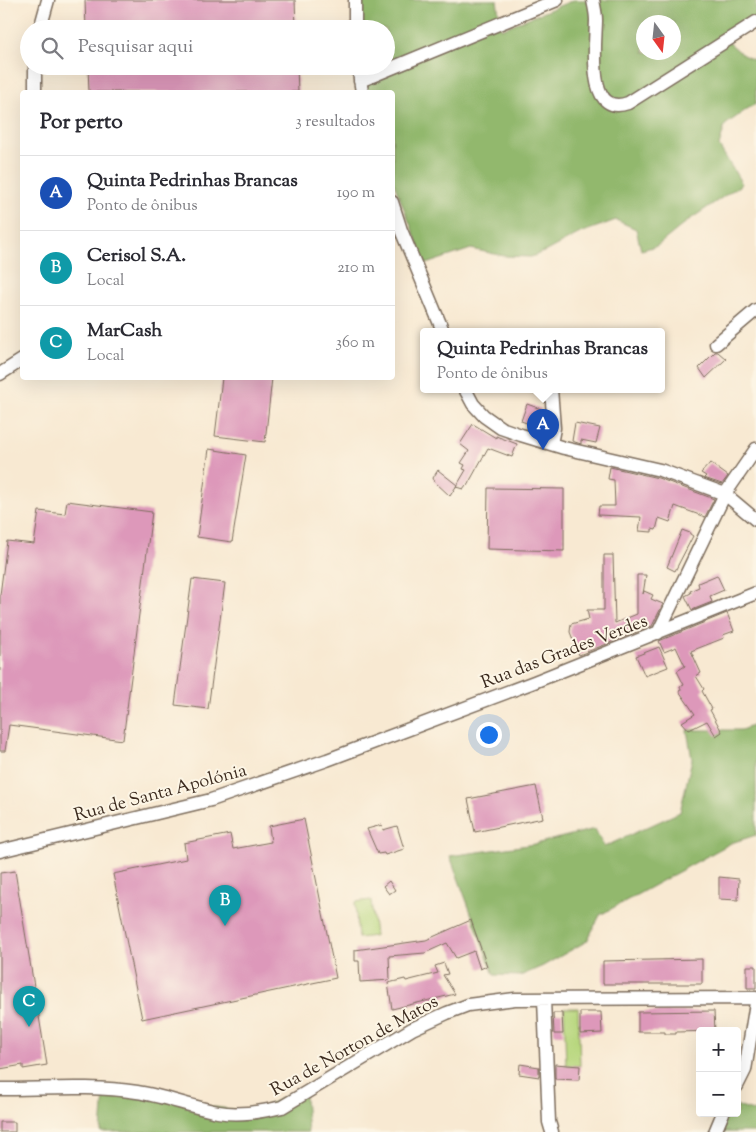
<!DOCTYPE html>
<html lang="pt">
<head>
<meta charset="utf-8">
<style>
	:root { --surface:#fff; --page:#f2f2f3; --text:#2b2b33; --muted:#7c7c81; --line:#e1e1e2; --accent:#7c3aed }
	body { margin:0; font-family:"Sorts Mill Goudy",serif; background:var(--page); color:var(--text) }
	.controls { position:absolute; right:15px; bottom:15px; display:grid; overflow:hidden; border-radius:5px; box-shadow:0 5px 20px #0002 }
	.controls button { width:45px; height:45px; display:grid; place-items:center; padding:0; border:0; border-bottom:1px solid var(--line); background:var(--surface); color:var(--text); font:25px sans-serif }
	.compass { position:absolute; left:636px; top:15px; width:45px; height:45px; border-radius:50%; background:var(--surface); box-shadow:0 5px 20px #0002; rotate:165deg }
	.you { position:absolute; left:488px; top:734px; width:18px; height:18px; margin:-12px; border:4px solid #fff; border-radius:50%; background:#1a73e8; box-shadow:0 0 0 8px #1a73e833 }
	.badge { display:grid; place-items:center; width:32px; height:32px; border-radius:50%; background:var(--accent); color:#fff; font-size:16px; font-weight:700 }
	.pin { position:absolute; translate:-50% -41px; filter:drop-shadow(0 1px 2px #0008) }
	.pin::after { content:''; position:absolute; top:26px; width:18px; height:15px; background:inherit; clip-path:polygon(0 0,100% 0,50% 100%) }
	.popup { position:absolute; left:420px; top:328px; width:245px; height:65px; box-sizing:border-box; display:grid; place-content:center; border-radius:5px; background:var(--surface); filter:drop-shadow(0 1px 4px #0005); font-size:16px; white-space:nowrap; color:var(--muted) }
	.popup b { font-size:19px; color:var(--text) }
	.popup::after { content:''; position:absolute; left:50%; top:100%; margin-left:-10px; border:10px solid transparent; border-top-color:var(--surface) }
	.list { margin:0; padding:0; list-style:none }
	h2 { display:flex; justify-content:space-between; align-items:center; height:65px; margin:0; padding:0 20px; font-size:21px }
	h2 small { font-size:16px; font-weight:400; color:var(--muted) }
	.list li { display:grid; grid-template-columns:32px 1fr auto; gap:15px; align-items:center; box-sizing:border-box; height:75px; padding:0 20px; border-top:1px solid var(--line) }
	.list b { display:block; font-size:19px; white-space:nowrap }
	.list p { margin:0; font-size:16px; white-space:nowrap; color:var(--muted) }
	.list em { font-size:16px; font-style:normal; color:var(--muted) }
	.icon { flex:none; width:28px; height:28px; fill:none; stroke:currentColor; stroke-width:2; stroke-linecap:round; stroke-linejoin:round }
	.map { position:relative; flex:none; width:756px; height:1132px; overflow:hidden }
	.search { position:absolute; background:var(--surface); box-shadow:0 5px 20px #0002; left:20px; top:20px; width:375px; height:55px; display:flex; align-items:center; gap:12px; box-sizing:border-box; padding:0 18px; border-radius:28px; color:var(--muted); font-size:19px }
	.panel { position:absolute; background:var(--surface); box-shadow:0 5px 20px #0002; left:20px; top:90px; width:375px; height:290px; border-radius:5px }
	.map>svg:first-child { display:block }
	.green { fill:#b8d77e; stroke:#7a804e }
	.forest { fill:#92b86d; stroke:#667146; fill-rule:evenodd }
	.building { fill:#dd98ba }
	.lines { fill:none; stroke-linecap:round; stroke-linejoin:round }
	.minor-casing { stroke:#7d6d5d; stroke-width:15 }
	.minor { stroke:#fff; stroke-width:12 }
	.labels { text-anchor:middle; stroke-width:4; stroke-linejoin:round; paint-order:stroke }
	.street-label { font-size:18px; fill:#3b2a1e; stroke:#fcf5e5 }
</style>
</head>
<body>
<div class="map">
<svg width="756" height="1132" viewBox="0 0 756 1132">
	<rect width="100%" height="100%" fill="#fcf5e5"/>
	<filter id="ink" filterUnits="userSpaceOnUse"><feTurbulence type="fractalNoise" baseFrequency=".02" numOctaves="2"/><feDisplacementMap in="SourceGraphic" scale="10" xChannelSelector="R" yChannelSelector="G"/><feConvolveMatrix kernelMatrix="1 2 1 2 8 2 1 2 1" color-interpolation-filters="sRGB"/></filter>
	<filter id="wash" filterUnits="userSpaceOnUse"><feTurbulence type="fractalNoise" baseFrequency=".0096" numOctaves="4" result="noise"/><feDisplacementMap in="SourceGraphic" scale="20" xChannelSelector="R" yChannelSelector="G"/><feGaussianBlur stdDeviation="1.12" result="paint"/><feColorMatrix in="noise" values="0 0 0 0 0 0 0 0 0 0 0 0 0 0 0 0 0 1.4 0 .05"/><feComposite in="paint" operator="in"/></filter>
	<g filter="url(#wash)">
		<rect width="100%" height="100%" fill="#f8e9d2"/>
		<path class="green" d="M371,900L375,936L358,938L355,902Z
			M564,1008H578L580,1066L566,1065Z"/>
		<path class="forest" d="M360,0H497L501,29L574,0H756V17L724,38L743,55L756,61V104L750,107L725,125L719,146L742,184L689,220L657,246L641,250L636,229L616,220L580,233L546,251L531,257L504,256L471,249L426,264L393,181L392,92H361L360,66H386V29H360ZM644,22H674V52H644Z
			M752,726H756V835L731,843L600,915L587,941L543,966L520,976L494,975L450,856L535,844L595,829L604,847L680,812L692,759L687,730H741Z
			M304,1087L308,1132H101L104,1093L253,1112Z
			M737,1106L756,1112V1132H717L725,1113H737Z"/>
		<g id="blocks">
			<path class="building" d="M85,0H295L296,29H86Z
				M88,66H297L298,92H89Z
				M715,352H718L726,359L706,378L699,368Z
				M222,378H272L265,442L215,436Z
				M527,404L541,409L535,426L521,421Z
				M575,423L600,428L596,443L581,440V444L572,441Z
				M473,424L496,438V436L517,444L512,457L488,448L467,486L466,485L463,489L456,487L466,470L463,469L465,465L461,463L469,451L460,444Z
				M209,449L246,455L232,542L197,537Z
				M710,463L728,476L722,484L704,478L706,476L701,473Z
				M610,467L658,478L714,499L705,517L675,506L670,522L659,518L656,530L652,529V532L639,531L641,517L598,515L599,506H615L614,480L608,479Z
				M438,470L457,485L450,496L435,482L433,478Z
				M488,488L564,489V551L487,549Z
				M67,501L152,512L123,740L9,725L5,751H0V595L7,541L34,544L39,511L65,514Z
				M682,530L690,533V534L693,536L675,571L667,567Z
				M604,555H613L615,623L637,614V575H646L643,594L644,591L653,595L651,599L663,604L652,626L579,655L570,632L571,624L589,619L587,610H604Z
				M717,575L724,590L710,596L712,602L692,610L685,596L691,593L690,591L699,587L698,583Z
				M192,579L225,583L208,709L175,705Z
				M727,613L734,631L723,635L724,638L691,651L701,673L696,676L704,689L702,691L712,709L710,710L722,732L716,736L707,721L689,730L682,722L695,714L679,691L681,690L680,687L684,685L677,671L685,666L676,647L664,652L659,641Z
				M659,647L668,667L645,676L636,656Z
				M536,786L543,818L475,832L468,799Z
				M304,819L336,978L142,1019L113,874L186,859L184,843L230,834L233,849L271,842L269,826Z
				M382,825L383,830L397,826L404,849L385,855L384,853L378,854L367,829Z
				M15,871L47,1065L23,1069V1065L0,1069V873Z
				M719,877L739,879L738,900L719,899Z
				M389,881L395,890L389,894L383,886Z
				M471,920L487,966L480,969L474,951L456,958L447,943L425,953L389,956L390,980L360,982L359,961H355V950L426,940Z
				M702,959V984H603V961Z
				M444,963L448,974L443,975L455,994L392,1009L388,983L405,979L406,981L438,973L435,966Z
				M747,966H756V988H747Z
				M714,1011L715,1031L676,1032V1034H665V1032H638V1012Z
				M580,1012H601L602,1033L580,1034Z
				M553,1013H562L563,1034H554Z
				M520,1064L539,1067V1077L519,1074Z
				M555,1064L580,1066L579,1080L555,1079Z
				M0,1122H15V1132H0Z"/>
		</g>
	</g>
	<g filter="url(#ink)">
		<use href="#blocks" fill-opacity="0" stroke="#7d6d5d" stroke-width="1"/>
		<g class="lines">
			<g class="minor-casing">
				<path id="minor" d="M593,0C594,6 596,13 596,20C596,42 585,118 628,103L756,22
					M40,29L48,0
					M355,29V0
					M358,66L362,92
					M360,81L557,0
					M35,92V66
					M392,202L401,230L443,331
					M716,344L756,310
					M0,374L22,360
					M465,389L473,404L484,416L501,428L521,435L564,448L660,470L725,494L756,520
					M551,389L554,428L551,444
					M658,633L725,494L756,449
					M0,851L211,800L327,760L534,682L756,593
					M544,999L549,1122L552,1132
					M737,1086L745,1070L756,1003
					M0,1089C45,1089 92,1085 137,1092C164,1096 191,1107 218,1112C239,1116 261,1112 282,1107L412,1029L447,1013L468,1005L515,999L756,998
					M715,1132L723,1113"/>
			</g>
			<use href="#minor" class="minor"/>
		</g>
	</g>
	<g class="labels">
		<g class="street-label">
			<text transform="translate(564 651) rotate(-21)" y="6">Rua das Grades Verdes</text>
			<text transform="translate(160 792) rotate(-15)" y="6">Rua de Santa Apolónia</text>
			<text transform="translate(354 1045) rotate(-29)" y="6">Rua de Norton de Matos</text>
		</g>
	</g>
</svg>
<div class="controls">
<button>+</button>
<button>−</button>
</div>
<svg class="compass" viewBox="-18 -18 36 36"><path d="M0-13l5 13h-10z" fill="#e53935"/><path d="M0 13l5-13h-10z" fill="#7c7c81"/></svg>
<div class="you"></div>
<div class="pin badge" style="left:543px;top:450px;background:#1a4fb4">A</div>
<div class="popup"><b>Quinta Pedrinhas Brancas</b>Ponto de ônibus</div>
<div class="pin badge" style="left:225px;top:926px;background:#0f9aa8">B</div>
<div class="pin badge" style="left:29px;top:1027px;background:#0f9aa8">C</div>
<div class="search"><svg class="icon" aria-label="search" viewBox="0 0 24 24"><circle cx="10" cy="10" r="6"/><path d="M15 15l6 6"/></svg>Pesquisar aqui</div>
<section class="panel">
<h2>Por perto<small>3 resultados</small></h2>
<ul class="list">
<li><span class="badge" style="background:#1a4fb4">A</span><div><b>Quinta Pedrinhas Brancas</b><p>Ponto de ônibus</p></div><em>190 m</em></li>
<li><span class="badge" style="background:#0f9aa8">B</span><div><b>Cerisol S.A.</b><p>Local</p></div><em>210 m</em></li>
<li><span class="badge" style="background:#0f9aa8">C</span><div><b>MarCash</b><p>Local</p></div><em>360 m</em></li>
</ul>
</section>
</div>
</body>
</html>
